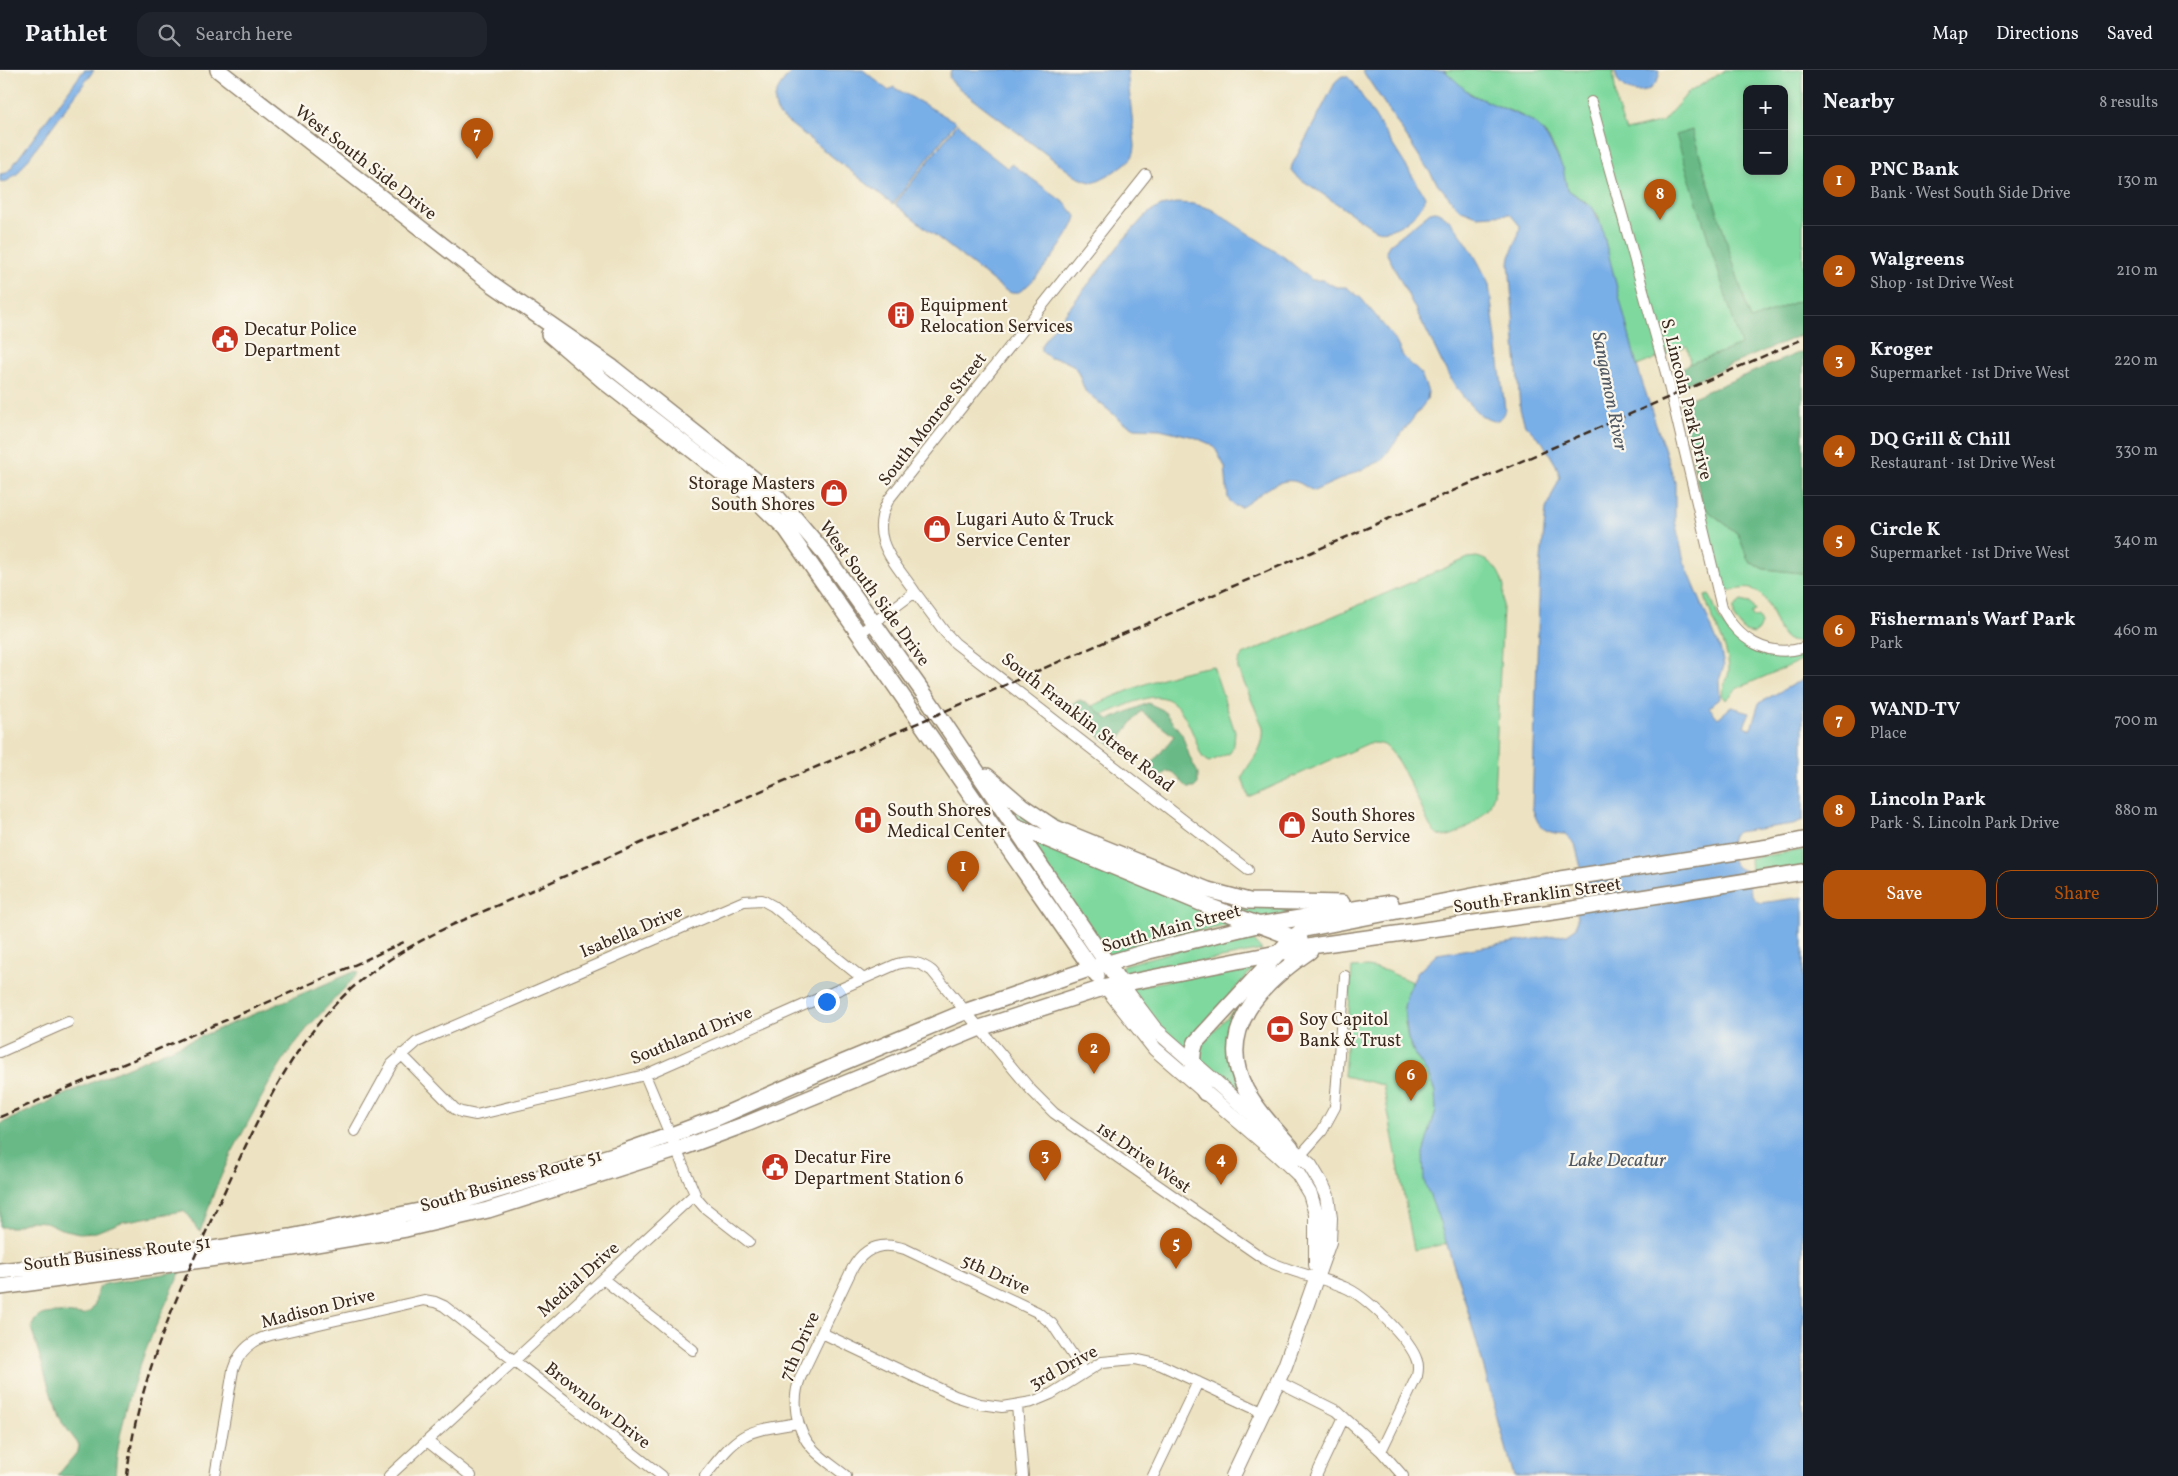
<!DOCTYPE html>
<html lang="en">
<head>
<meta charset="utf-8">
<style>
	:root { --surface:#171b24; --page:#20242c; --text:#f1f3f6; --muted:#9ea1a6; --line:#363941; --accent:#b45309 }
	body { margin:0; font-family:Vollkorn,serif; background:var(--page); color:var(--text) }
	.controls { position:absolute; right:15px; top:15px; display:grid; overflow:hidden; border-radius:10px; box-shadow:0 2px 8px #0003 }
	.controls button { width:45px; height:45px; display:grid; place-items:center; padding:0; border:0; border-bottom:1px solid var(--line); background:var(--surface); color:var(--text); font:25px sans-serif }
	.you { position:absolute; left:826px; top:931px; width:18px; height:18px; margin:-12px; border:4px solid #fff; border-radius:50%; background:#1a73e8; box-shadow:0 0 0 8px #1a73e833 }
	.badge { display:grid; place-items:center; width:32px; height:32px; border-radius:50%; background:var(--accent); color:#fff; font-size:16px; font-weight:700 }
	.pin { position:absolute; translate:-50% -41px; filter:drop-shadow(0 1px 2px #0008) }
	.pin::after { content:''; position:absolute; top:26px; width:18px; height:15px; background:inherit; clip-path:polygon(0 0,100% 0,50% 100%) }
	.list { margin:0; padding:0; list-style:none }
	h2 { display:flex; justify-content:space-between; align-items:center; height:65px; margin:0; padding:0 20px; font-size:21px }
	h2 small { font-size:16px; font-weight:400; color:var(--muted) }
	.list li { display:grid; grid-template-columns:32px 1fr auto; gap:15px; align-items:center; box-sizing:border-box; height:90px; padding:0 20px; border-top:1px solid var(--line) }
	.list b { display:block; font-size:19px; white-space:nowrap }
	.list p { margin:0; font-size:16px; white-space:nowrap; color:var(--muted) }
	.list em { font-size:16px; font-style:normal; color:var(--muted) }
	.actions { display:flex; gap:10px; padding:15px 20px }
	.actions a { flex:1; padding:11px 0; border:1px solid var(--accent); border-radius:15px; text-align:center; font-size:18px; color:var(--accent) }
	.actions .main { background:var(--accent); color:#fff }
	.icon { flex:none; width:28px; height:28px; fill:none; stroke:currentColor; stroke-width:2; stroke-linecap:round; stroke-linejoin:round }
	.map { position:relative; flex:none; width:1803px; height:1406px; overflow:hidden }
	header { display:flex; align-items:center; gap:30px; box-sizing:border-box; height:70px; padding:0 25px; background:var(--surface); border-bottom:1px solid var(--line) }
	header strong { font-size:24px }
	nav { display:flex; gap:28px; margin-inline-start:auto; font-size:18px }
	.search { width:350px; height:45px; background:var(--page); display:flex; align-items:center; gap:12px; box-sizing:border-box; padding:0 18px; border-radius:15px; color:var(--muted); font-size:19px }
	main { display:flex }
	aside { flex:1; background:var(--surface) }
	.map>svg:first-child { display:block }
	.green { fill:#7fd99f; stroke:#5d825e; fill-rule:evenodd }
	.forest { fill:#67b986; stroke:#517252 }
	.water { fill:#79afe7; stroke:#5a6c82 }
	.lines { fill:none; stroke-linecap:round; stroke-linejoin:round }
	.street-casing { stroke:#948670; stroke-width:12 }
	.secondary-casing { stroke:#948670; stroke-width:16 }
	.primary-casing { stroke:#948670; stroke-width:18 }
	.street { stroke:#fff; stroke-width:10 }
	.secondary { stroke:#fff; stroke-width:14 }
	.primary { stroke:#fff; stroke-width:15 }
	.rail { stroke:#3b2a1e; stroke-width:2.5; stroke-dasharray:8 4; stroke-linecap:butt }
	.labels { text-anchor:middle; stroke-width:4.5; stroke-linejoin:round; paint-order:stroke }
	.street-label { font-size:18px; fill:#3b2a1e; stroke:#fbf7ec }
	.poi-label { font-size:18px; fill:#3b2a1e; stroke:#fbf7ec; text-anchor:start }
	.water-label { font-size:19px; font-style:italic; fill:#515964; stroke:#fbf7ec }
</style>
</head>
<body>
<header>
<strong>Pathlet</strong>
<div class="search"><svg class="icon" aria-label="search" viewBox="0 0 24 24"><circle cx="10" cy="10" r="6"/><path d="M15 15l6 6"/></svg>Search here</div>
<nav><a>Map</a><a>Directions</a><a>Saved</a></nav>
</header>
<main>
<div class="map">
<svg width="1803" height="1406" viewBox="0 0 1803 1406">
	<rect width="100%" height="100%" fill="#fbf7ec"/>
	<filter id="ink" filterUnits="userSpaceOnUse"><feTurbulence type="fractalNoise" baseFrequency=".02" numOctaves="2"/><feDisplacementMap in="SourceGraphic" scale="10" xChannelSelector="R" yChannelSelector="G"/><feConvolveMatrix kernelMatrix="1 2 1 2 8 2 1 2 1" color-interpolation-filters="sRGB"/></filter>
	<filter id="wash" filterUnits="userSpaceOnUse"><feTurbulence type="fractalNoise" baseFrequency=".0096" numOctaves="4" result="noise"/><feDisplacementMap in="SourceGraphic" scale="20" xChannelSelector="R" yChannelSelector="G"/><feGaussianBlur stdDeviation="1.12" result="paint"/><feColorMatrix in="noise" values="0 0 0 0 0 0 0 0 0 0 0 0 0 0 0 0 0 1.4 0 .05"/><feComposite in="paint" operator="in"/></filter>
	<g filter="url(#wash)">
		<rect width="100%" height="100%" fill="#ede3c2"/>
		<path class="green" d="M1444,0H1613L1617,36L1626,61L1662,52L1688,23L1725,0H1803V229L1736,257L1742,275L1689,294L1690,288L1687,276L1637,296L1598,145L1587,133L1567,119C1563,98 1555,72 1539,57C1520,40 1491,37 1470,23C1460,17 1452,8 1444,0ZM1747,19H1784V101H1747Z
			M1702,436L1738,464L1749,492L1764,499L1803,503V571C1776,579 1776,539 1762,526C1747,510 1734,526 1722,518Z
			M1477,487C1493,491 1500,501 1504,517L1494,724C1492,729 1491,734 1488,739C1481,749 1454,769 1442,766C1436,765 1433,760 1430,756C1421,738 1399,684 1384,675C1379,673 1374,673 1369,673L1248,727L1242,707C1251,689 1265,680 1263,657L1238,599C1237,593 1239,590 1243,585L1468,488Z
			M1709,525C1714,532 1716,542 1720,550C1737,580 1770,594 1803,583V590L1738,618L1726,630L1722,625C1722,616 1729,608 1729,599C1728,573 1711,551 1705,526Z
			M1741,531L1750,533L1755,541L1751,543L1754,548L1758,546L1761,554L1758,561L1754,564L1745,562L1734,548V537Z
			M1213,596L1235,662L1234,674L1230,683L1209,692C1201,689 1200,682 1197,674C1173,610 1156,623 1103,645L1092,636C1134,618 1167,603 1213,596Z
			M1001,723L1170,808L1302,837L1297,842L1258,849L1015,752Z
			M1000,756L1011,760L1086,870L1083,873Z
			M1023,765L1239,853L1183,865L1109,885Z
			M1803,780V797L1751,804L1750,788Z
			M1246,862L1262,880L1134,905L1119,901L1123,895Z
			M1256,894V896L1190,968L1185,982L1167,966L1130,918Z
			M1367,897L1384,900L1412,912L1404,937L1405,953L1408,969L1415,985L1428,1004L1435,1022L1436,1040L1431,1060L1438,1147L1447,1174L1414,1180L1383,1015L1344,1006L1352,898Z
			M1245,929C1221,965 1233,987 1242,1026L1240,1027L1198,990L1201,974Z"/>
		<path class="forest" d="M1692,60L1751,250L1803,229V264L1674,319L1670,305L1681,300L1689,294L1741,275L1676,65Z
			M1803,281V503H1801L1764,499L1749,492L1738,464L1702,436L1681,332Z
			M1080,630L1089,634L1109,650L1148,633L1163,640L1182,664L1190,688L1198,703V714L1194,718H1188L1172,702L1167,701L1158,709L1146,701L1174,666L1141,641L1116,673L1124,679L1120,682L1063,638Z
			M356,901L358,903L357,905L310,955L287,984L272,1008L230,1086L215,1120L200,1162C192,1155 194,1148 183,1141L122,1152L96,1162L80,1163L61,1159L46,1152L29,1151L14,1157H0V1054L81,1017Z
			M181,1201C150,1267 120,1332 115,1406H57L78,1381L79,1375L58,1347L32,1261C31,1236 67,1244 83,1245C98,1240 94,1229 99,1218L105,1214Z"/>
		<path class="water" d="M84,0H94L17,104L7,111L0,112V104L6,103L11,98Z
			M793,0H863L889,21L893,17L956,52L893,134L780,46C767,28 781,14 793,0Z
			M951,0H1127L1135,75C1135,79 1134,84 1132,87C1128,94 1099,112 1091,112C1085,111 1080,108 1075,106L956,16L949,8Z
			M1362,0H1444L1470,24L1528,49L1540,58L1550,72L1563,98L1567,119L1593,138L1601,155L1637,296L1675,412V451L1684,491L1720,578L1724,596L1719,610L1720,628L1709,637L1718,648L1731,637L1750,642L1744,656L1751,659L1759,633L1803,609V750L1793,754L1737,762C1728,770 1727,787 1736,796C1739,800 1743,799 1746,801C1749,812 1749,828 1760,833L1803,827V1406H1514L1465,1231L1438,1147L1424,1111L1423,1083L1436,1040L1435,1022L1428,1004L1415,985L1408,969L1404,937L1407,924L1417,903L1437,884L1567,864L1576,858L1577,849L1575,832L1580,827L1585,814L1575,774L1565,764C1543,763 1538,757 1532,737L1540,500L1546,439L1560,407L1556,395L1543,373L1525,355L1520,339L1509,192C1511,179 1519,169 1520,156L1510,144L1477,146L1459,139L1437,113Z
			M1615,0H1660C1658,30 1617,29 1615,0Z
			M1342,6H1347L1353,12L1425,126C1423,144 1392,167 1374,159L1296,106L1291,100L1292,95L1336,11Z
			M958,53L978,75L1007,98L1012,94L1066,134L1076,146C1075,160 1031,220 1016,223C1011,224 1006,221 1002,218L895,134Z
			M1177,133L1194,134L1211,139L1284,187L1312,210H1322L1336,217H1346L1361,228L1394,268L1403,286L1421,304L1428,322L1427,330L1381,391L1314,421C1308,419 1303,414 1297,412C1277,405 1257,429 1241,437L1235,436L1228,429L1225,397L1216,380L1210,374L1194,367L1160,359L1135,358L1123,352L1085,321L1078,302L1073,295L1060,289L1050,288L1041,281V276L1045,269L1124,169L1147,144L1161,136Z
			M1435,141C1453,144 1483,198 1489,215L1505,339C1496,372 1461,326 1454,314C1445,301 1438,284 1431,270C1416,241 1402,213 1387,184L1386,181L1389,175L1430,142Z"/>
	</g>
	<g filter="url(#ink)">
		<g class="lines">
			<g class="street-casing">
				<path id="street" d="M1591,32L1666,303L1722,538C1737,569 1767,588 1803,578
					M915,522L944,561L955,573L1248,800
					M860,563L915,522C894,491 867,468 889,429L1146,105
					M0,982L68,952
					M401,984L455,1039L461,1042L476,1045L645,1005L897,894C911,890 921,893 932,901L1031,1020L1054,1043L1264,1189C1290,1203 1318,1206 1344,1217C1365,1225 1411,1270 1417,1291C1419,1296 1418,1301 1417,1306L1381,1381
					M645,1005L697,1129L704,1137L749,1172
					M355,1061L392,994L417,972L744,831L762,830L773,836L862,908
					M1291,1096L1322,1061L1335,1037L1345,906
					M603,1209L693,1280
					M822,1263L955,1326L980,1334L1002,1337L1032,1332L1051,1324L1102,1292L1135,1289L1161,1295L1264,1343
					M1279,1312L1337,1341L1381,1381L1403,1406
					M1017,1336L1023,1406
					M427,1371L471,1406
					M215,1406L233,1300C239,1281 251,1270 271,1265L424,1230L435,1232L444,1236L662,1406
					M389,1406L695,1124
					M705,1406C741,1361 742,1362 798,1353
					M846,1406C835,1397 822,1389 813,1379C795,1360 791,1329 801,1306L852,1199C864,1177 882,1171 905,1179L1037,1242L1052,1254L1084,1302
					M1153,1406L1198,1312
					M1316,1406L1344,1347"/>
			</g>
			<g class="secondary-casing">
				<path id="secondary" d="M1121,914L1155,959L1310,1095L1322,1115L1327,1126L1330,1148L1329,1172L1285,1296L1233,1406
					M1106,917L1155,979L1278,1085L1298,1104L1310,1124L1316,1144V1195"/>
			</g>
			<g class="primary-casing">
				<path id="primary" d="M218,0L492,214L613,298L778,428L821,479L925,625L1121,914
					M549,264L606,313L754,428L786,459L1097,906
					M987,706L1022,736L1053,757L1208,820L1249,831L1342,833
					M1013,755L1203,834L1300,870
					M1205,1023C1195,1006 1188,992 1196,972L1293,867L1305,859L1560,809L1769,777L1803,770
					M1291,1077C1275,1059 1258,1041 1246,1020C1214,959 1263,912 1310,881
					M0,1201L212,1179L290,1167L449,1135L620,1083L671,1065L719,1047L837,995L967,941L1092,898L1149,881L1257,855L1391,833
					M0,1217L292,1178L406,1159L488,1140L676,1080L749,1053L980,958L1106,917L1318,875L1560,841L1803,802"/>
			</g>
			<use href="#street" class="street"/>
			<use href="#secondary" class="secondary"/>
			<use href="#primary" class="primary"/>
			<path class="rail" d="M0,1047L350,897L406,871
				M127,1406C137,1309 180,1219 220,1131C251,1064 280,997 329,941C363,903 406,877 452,855L1803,269"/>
		</g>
	</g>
	<defs>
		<g id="building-disc" transform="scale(1.4375)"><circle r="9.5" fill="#c8321e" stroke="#fbf7ec"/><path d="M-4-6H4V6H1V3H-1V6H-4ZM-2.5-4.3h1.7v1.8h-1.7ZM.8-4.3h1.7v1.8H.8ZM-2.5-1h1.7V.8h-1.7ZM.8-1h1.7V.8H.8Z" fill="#fff"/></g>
		<g id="civic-disc" transform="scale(1.4375)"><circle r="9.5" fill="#c8321e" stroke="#fbf7ec"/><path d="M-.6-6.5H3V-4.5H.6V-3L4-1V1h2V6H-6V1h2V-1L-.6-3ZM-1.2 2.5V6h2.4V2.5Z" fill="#fff"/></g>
		<g id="shop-disc" transform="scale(1.4375)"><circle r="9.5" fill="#c8321e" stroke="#fbf7ec"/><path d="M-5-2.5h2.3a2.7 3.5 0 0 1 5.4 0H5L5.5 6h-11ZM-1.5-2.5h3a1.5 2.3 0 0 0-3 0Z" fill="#fff"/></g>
		<g id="hospital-disc" transform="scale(1.4375)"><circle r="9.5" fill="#c8321e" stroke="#fbf7ec"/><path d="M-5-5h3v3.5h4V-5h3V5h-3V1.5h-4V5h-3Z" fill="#fff"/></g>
		<g id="bank-disc" transform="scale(1.4375)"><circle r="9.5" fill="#c8321e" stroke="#fbf7ec"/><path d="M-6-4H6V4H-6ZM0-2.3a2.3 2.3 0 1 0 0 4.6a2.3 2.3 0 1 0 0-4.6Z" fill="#fff"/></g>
	</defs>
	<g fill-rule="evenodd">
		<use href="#building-disc" x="901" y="245"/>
		<use href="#civic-disc" x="225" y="269"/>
		<use href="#shop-disc" x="834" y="423"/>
		<use href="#shop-disc" x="937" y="459"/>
		<use href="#hospital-disc" x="868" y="750"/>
		<use href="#shop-disc" x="1292" y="755"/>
		<use href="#bank-disc" x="1280" y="959"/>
		<use href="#civic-disc" x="775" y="1097"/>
	</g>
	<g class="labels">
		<g class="street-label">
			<text transform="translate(366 92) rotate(38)" y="6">West South Side Drive</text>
			<text transform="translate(1687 329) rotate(76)" y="6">S. Lincoln Park Drive</text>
			<text transform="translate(932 349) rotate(-52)" y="6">South Monroe Street</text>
			<text transform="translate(875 523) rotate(54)" y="6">West South Side Drive</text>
			<text transform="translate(1088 652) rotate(38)" y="6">South Franklin Street Road</text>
			<text transform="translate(1537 825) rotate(-8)" y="6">South Franklin Street</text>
			<text transform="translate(1171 858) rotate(-15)" y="6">South Main Street</text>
			<text transform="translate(631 861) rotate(-23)" y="6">Isabella Drive</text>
			<text transform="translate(691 965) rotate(-22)" y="6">Southland Drive</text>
			<text transform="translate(1144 1087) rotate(35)" y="6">1st Drive West</text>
			<text transform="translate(511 1110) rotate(-16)" y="6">South Business Route 51</text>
			<text transform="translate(117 1183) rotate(-7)" y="6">South Business Route 51</text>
			<text transform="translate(996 1204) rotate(25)" y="6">5th Drive</text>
			<text transform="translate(578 1209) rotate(-42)" y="6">Medial Drive</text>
			<text transform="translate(318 1238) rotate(-14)" y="6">Madison Drive</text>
			<text transform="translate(799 1276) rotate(-66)" y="6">7th Drive</text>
			<text transform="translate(1063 1297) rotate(-28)" y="6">3rd Drive</text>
			<text transform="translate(598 1335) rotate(38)" y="6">Brownlow Drive</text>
		</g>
		<g class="poi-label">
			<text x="920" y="241">Equipment<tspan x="920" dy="21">Relocation Services</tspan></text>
			<text x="244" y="265">Decatur Police<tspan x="244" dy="21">Department</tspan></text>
			<text x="815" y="419" text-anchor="end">Storage Masters<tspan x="815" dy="21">South Shores</tspan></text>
			<text x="956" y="455">Lugari Auto &amp; Truck<tspan x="956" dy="21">Service Center</tspan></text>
			<text x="887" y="746">South Shores<tspan x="887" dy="21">Medical Center</tspan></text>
			<text x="1311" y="751">South Shores<tspan x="1311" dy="21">Auto Service</tspan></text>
			<text x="1299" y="955">Soy Capitol<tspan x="1299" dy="21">Bank &amp; Trust</tspan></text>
			<text x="794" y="1093">Decatur Fire<tspan x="794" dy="21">Department Station 6</tspan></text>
		</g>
		<g class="water-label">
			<text transform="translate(1611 321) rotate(79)" y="7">Sangamon River</text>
			<text x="1617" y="1096">Lake Decatur</text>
		</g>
	</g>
</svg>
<div class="controls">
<button>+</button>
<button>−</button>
</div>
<div class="you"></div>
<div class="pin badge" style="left:963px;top:822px">1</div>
<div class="pin badge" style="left:1094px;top:1004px">2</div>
<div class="pin badge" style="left:1045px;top:1111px">3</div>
<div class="pin badge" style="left:1221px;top:1115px">4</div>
<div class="pin badge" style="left:1176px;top:1199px">5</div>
<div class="pin badge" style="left:1411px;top:1031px">6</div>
<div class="pin badge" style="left:477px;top:89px">7</div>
<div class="pin badge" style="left:1660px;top:150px">8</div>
</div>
<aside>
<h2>Nearby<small>8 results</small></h2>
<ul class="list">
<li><span class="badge">1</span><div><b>PNC Bank</b><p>Bank · West South Side Drive</p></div><em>130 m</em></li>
<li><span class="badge">2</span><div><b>Walgreens</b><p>Shop · 1st Drive West</p></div><em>210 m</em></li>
<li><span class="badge">3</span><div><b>Kroger</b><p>Supermarket · 1st Drive West</p></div><em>220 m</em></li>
<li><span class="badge">4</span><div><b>DQ Grill &amp; Chill</b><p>Restaurant · 1st Drive West</p></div><em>330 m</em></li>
<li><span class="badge">5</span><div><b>Circle K</b><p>Supermarket · 1st Drive West</p></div><em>340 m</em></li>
<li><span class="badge">6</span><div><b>Fisherman's Warf Park</b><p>Park</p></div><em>460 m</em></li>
<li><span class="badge">7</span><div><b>WAND-TV</b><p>Place</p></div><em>700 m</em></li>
<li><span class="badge">8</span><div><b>Lincoln Park</b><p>Park · S. Lincoln Park Drive</p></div><em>880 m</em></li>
</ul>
<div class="actions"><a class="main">Save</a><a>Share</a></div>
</aside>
</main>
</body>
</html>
